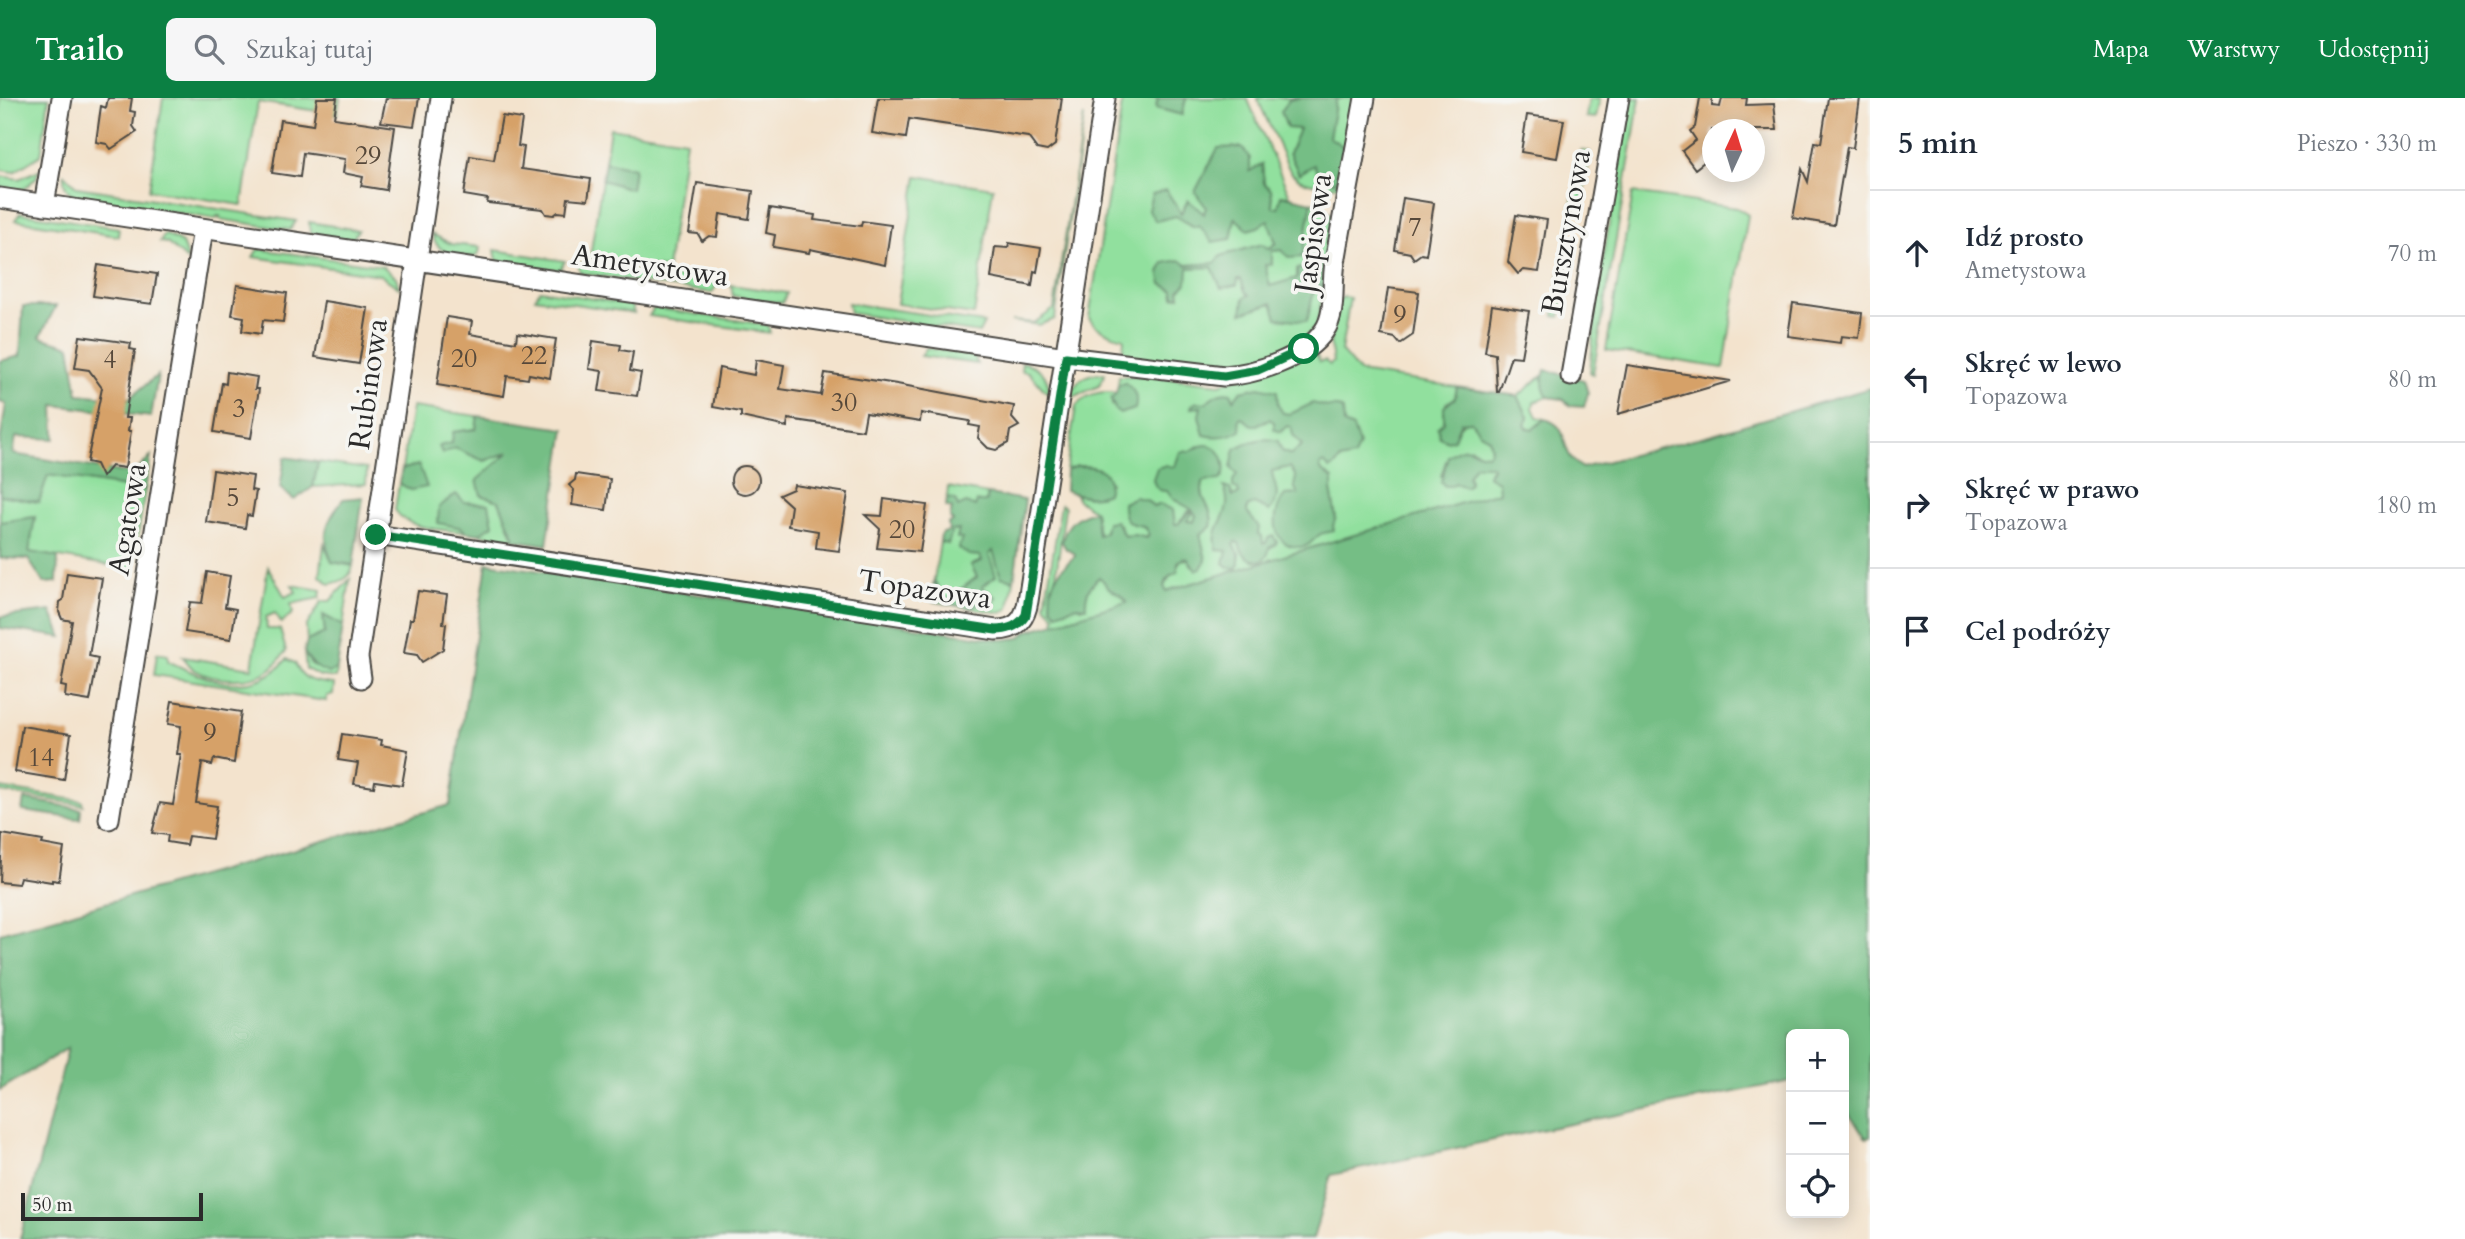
<!DOCTYPE html>
<html lang="pl">
<head>
<meta charset="utf-8">
<style>
	:root { --surface:#fff; --page:#f6f6f7; --text:#1f2937; --muted:#747a83; --line:#e0e1e3; --accent:#0b8043 }
	body { margin:0; font-family:Cardo,serif; background:var(--page); color:var(--text) }
	.controls { position:absolute; right:21px; bottom:21px; display:grid; overflow:hidden; border-radius:10px; box-shadow:0 4px 18px #0003 }
	.controls button { width:63px; height:63px; display:grid; place-items:center; padding:0; border:0; border-bottom:2px solid var(--line); background:var(--surface); color:var(--text); font:35px sans-serif }
	.compass { position:absolute; left:1702px; top:21px; width:63px; height:63px; border-radius:50%; background:var(--surface); box-shadow:0 4px 18px #0003; rotate:4deg }
	.scale { position:absolute; left:21px; bottom:18px; width:182px; box-sizing:border-box; padding-left:7px; border:4px solid #2b2b2b; border-top:0; font-size:19px; line-height:24px; white-space:nowrap; color:#2b2b2b; -webkit-text-stroke:5px #f6f6f2; paint-order:stroke }
	.stop { position:absolute; width:21px; height:21px; margin:-16px; border:5px solid #0b8043; border-radius:50%; background:#fff }
	.stop.end { background:#0b8043; border-color:#fff; box-shadow:0 2px 7px #0008 }
	.list { margin:0; padding:0; list-style:none }
	h2 { display:flex; justify-content:space-between; align-items:center; height:91px; margin:0; padding:0 28px; font-size:30px }
	h2 small { font-size:23px; font-weight:400; color:var(--muted) }
	.list li { display:grid; grid-template-columns:46px 1fr auto; gap:21px; align-items:center; box-sizing:border-box; height:126px; padding:0 28px; border-top:2px solid var(--line) }
	.list b { display:block; font-size:26px; white-space:nowrap }
	.list p { margin:0; font-size:23px; white-space:nowrap; color:var(--muted) }
	.list em { font-size:23px; font-style:normal; color:var(--muted) }
	.icon { flex:none; width:38px; height:38px; fill:none; stroke:currentColor; stroke-width:2; stroke-linecap:round; stroke-linejoin:round }
	.map { position:relative; flex:none; width:1870px; height:1141px; overflow:hidden }
	header { display:flex; align-items:center; gap:42px; box-sizing:border-box; height:98px; padding:0 35px; background:var(--accent); color:#fff }
	header strong { font-size:33px }
	nav { display:flex; gap:38px; margin-inline-start:auto; font-size:24px }
	.search { width:490px; height:63px; background:var(--page); display:flex; align-items:center; gap:18px; box-sizing:border-box; padding:0 24px; border-radius:10px; color:var(--muted); font-size:26px }
	main { display:flex }
	aside { flex:1; background:var(--surface) }
	.map>svg:first-child { display:block }
	.green { fill:#91e09e; stroke:#5e8664; stroke-width:2 }
	.forest { fill:#74be85; stroke:#507458; stroke-width:2 }
	.building { fill:#d6a167 }
	.lines { fill:none; stroke-linecap:round; stroke-linejoin:round }
	.minor-casing { stroke:#494743; stroke-width:23 }
	.minor { stroke:#fff; stroke-width:19 }
	.route { stroke:#0b8043; stroke-width:9 }
	.labels { text-anchor:middle; stroke-width:7; stroke-linejoin:round; paint-order:stroke }
	.number-label { font-size:26px; fill:#56483a }
	.street-label { font-size:30px; fill:#2b2b2b; stroke:#f6f6f2 }
</style>
</head>
<body>
<header>
<strong>Trailo</strong>
<div class="search"><svg class="icon" aria-label="search" viewBox="0 0 24 24"><circle cx="10" cy="10" r="6"/><path d="M15 15l6 6"/></svg>Szukaj tutaj</div>
<nav><a>Mapa</a><a>Warstwy</a><a>Udostępnij</a></nav>
</header>
<main>
<div class="map">
<svg width="1870" height="1141" viewBox="0 0 1870 1141">
	<rect width="100%" height="100%" fill="#f6f6f2"/>
	<filter id="ink" filterUnits="userSpaceOnUse"><feTurbulence type="fractalNoise" baseFrequency=".0143" numOctaves="2"/><feDisplacementMap in="SourceGraphic" scale="14" xChannelSelector="R" yChannelSelector="G"/><feConvolveMatrix kernelMatrix="1 2 1 2 8 2 1 2 1" color-interpolation-filters="sRGB"/></filter>
	<filter id="wash" filterUnits="userSpaceOnUse"><feTurbulence type="fractalNoise" baseFrequency=".00686" numOctaves="4" result="noise"/><feDisplacementMap in="SourceGraphic" scale="28" xChannelSelector="R" yChannelSelector="G"/><feGaussianBlur stdDeviation="1.57" result="paint"/><feColorMatrix in="noise" values="0 0 0 0 0 0 0 0 0 0 0 0 0 0 0 0 0 1.4 0 .05"/><feComposite in="paint" operator="in"/></filter>
	<g filter="url(#wash)">
		<rect width="100%" height="100%" fill="#f3e3cd"/>
		<path class="green" d="M0,0H49L41,57L14,74L0,72Z
			M163,0H340L337,16L258,4L242,107L149,92Z
			M1123,0H1158L1156,10L1182,17L1186,0H1247L1290,98L1281,97L1278,111L1273,109L1271,92L1264,85L1262,67L1207,109L1203,116L1176,118L1194,129L1235,120L1268,121L1276,145C1256,161 1213,166 1187,167L1173,192L1180,197L1179,192L1187,170L1212,169L1238,181H1241L1245,193L1307,223L1315,187L1324,188L1317,228L1296,246L1270,258L1236,269L1150,264L1123,255L1124,240C1111,237 1096,232 1089,220Z
			M1257,0H1299L1289,2L1300,30L1290,55L1299,76L1314,66L1344,73L1341,88C1321,87 1303,89 1290,73Z
			M1343,0H1357L1348,52L1329,39L1336,1Z
			M1589,0H1600L1596,20L1586,19Z
			M1633,0H1640L1593,276L1590,275L1597,197L1630,3Z
			M1084,18L1055,221L1039,227L1011,223L1034,225L1054,211Z
			M610,30L686,42L667,171L590,159L602,82L631,90L634,70L605,64Z
			M1581,52L1590,54L1581,112L1571,110Z
			M39,72L36,80L24,91L0,89V78L19,81Z
			M64,76L77,89L296,123L290,132L219,121L220,118H217L216,121L81,100C68,97 63,89 64,76Z
			M917,78L993,90L974,217L897,206Z
			M1633,95L1737,110L1748,117L1724,270L1606,252Z
			M1312,104L1336,119L1327,166L1297,171V180L1269,189L1265,167L1272,153L1282,152L1302,159Z
			M20,115L119,130L118,138L15,122Z
			M309,124L358,132L352,142L311,135Z
			M165,136L182,145L188,163L167,145L160,144Z
			M432,136L451,146L480,149L479,155L474,159C456,157 437,157 432,136Z
			M258,151L382,168L396,179L399,190L380,177L253,159Z
			M495,152L565,163L560,172L497,163Z
			M1564,152L1573,153L1560,219L1554,218L1560,176H1566L1569,173V159L1564,156Z
			M578,165L718,185L712,195L580,175Z
			M731,187L787,195L782,205L733,198Z
			M540,192L631,207L634,215L535,200Z
			M1344,199L1350,200L1341,253L1359,274L1457,289L1455,300L1446,305L1444,324L1438,329H1459L1466,322L1472,323L1480,335L1489,340L1491,351L1488,356H1480L1471,350L1446,363L1441,378L1459,385L1470,382L1468,379L1475,367H1488L1493,369L1489,373L1498,384L1500,394L1166,493L1164,488L1181,462L1188,461L1192,468L1206,462L1200,436L1201,433L1211,429C1215,408 1196,402 1204,383L1224,377L1223,362L1198,348L1192,353L1180,354L1176,368L1171,369L1167,393L1173,401L1191,410L1196,417L1194,424L1187,423L1188,414L1178,426H1175L1150,408L1141,427L1147,433V440L1134,437L1124,438L1119,426L1106,428L1105,434L1098,437L1095,413L1078,402L1076,396L1088,399L1110,385C1102,365 1084,366 1066,372L1076,308C1086,296 1101,292 1116,295L1111,301L1112,307L1125,285L1118,287L1119,278H1150L1220,286L1312,255L1316,257L1320,264L1325,263L1330,267L1333,264L1330,243L1339,201Z
			M848,205L984,225L979,235L850,215Z
			M654,210L768,227L770,235L649,218Z
			M926,250L974,257L977,266L921,258Z
			M1022,264C1040,268 1050,279 1049,297L1028,274L1021,273Z
			M1097,275L1105,276L1099,288L1071,300C1073,285 1082,278 1097,275Z
			M1542,278L1548,299L1534,304L1533,310L1537,319L1545,321L1533,331L1527,330L1525,327L1528,319L1518,298Z
			M412,309L478,318L476,331L453,334L455,350L485,363L511,353L481,397L499,403L515,442L478,436L493,427L462,430L465,434C441,431 409,433 395,412L399,385L411,392L419,367L402,371Z
			M318,364L367,371L366,386L313,389Z
			M47,377L145,392L133,471L28,454L35,419L0,424V397L39,404Z
			M948,389L988,396L986,405L976,409H958L955,402L947,400Z
			M1061,406L1065,409L1056,477L1051,490L1057,515L1076,508L1082,510L1089,489L1099,479L1123,497L1127,504L1054,526L1055,518L1045,507Z
			M960,432C963,446 977,450 982,463L972,467L977,479L961,491L953,502L944,500L934,482L940,444L948,446L952,433Z
			M324,446L332,464L353,468C350,481 342,483 330,486L320,478Z
			M994,453L1001,479L1014,482L1009,510L1002,515L969,510L985,502L994,505L982,489L988,456Z
			M268,469L285,499L296,494L292,487L321,492L320,500L291,506L293,515L281,525L275,515L266,519L267,531H280L286,553C280,561 275,569 266,574C247,585 214,583 195,572C190,569 187,563 183,559L252,570Z
			M350,481L343,528L323,517L325,535L307,543L306,529L322,503H330Z
			M304,554L311,566L329,575L337,570L336,580L320,578L306,571Z
			M157,555L168,557V563C209,583 252,602 287,561L295,565C303,584 315,584 334,586L333,596L327,598L326,603L154,577Z
			M0,690L82,703L83,707L0,694Z"/>
		<path class="forest" d="M1158,0H1186L1182,17L1156,10Z
			M1299,0H1343L1336,2L1329,39L1348,52L1344,73L1335,84L1320,81L1314,67L1299,76L1289,55L1299,31L1287,30L1281,14L1289,2Z
			M1242,49L1250,60V73L1262,66L1264,85L1271,92L1273,109L1278,110L1281,97L1312,104L1302,159L1289,160L1282,152L1272,153V166L1265,167L1270,188L1297,180V171L1327,166L1324,188H1315L1307,223L1277,220L1272,205L1242,215L1244,200L1249,197L1245,193L1241,181H1238L1237,187L1221,190L1212,169L1188,170L1187,185L1179,192L1180,198L1174,199L1173,192L1162,186L1159,174L1164,165L1180,162L1187,167L1215,165L1221,158L1262,146L1269,151L1276,145L1268,122L1258,129L1248,132L1235,120L1231,141L1212,144L1199,127L1195,129L1176,118L1156,123L1148,112L1152,96L1166,92L1181,115L1188,102L1204,116L1206,109L1195,94L1218,50Z
			M605,64L634,70L631,91L602,82Z
			M23,208H56L40,239L70,248L78,296L128,301L158,277L151,319L54,307L55,341L16,339L13,356L133,376L151,358L145,392L48,377L39,404L0,397V345L6,306L0,304V263L20,258Z
			M1545,272L1584,282L1588,295L1584,309L1570,308L1563,301L1548,299C1542,289 1542,282 1545,272Z
			M1125,285C1135,292 1138,299 1135,311L1120,316L1116,313L1111,301L1116,295L1118,287Z
			M1259,289L1277,293L1278,307L1283,315L1290,316L1313,305L1328,309H1338L1343,312L1344,326L1353,330L1359,347L1354,359L1340,362L1333,370L1330,371L1324,365L1320,367L1321,372L1333,381V387L1331,392L1336,419L1333,428L1334,432C1329,436 1324,433 1319,437C1312,442 1310,449 1300,449C1270,449 1271,414 1285,397L1298,396L1294,388L1296,379L1290,369L1272,373C1273,388 1284,397 1269,413L1254,406L1247,409V414L1259,429L1258,436L1262,438L1263,445H1266L1268,440L1273,438L1277,444L1275,447L1269,450C1268,470 1243,465 1239,445L1235,444L1234,447L1239,455V466L1236,470L1229,469L1224,465L1227,453L1217,452C1209,423 1236,420 1224,389L1230,391L1233,398L1239,396L1238,392L1233,389V383L1237,376L1231,370L1235,351C1247,344 1264,338 1278,343L1282,353L1291,357L1302,347L1293,337L1291,329L1287,328L1281,334L1274,331V324L1269,321L1257,327H1252L1241,319L1239,321L1241,332C1229,339 1217,340 1204,337L1199,318L1201,309L1191,310L1192,307L1197,304L1206,305C1212,298 1221,292 1231,295L1234,301L1241,293Z
			M1457,289L1518,298L1528,319L1525,327L1527,330L1533,331L1545,321C1568,328 1561,343 1570,358C1572,363 1578,366 1582,370L1713,336L1870,290V1039L1866,1040L1844,1009V936H1791V983L1545,1031L1331,1077L1313,1141H20L68,950L0,992V835L450,707L487,465L1002,542L1019,540L1028,533L1127,504C1122,496 1117,496 1110,491C1105,487 1104,482 1099,479C1089,489 1085,495 1086,509L1076,508L1057,515L1052,510C1046,487 1058,473 1075,458L1074,455L1066,451L1062,444C1066,425 1077,417 1095,413L1098,437L1105,434L1107,424L1116,423L1124,438L1134,437L1147,440L1149,437L1144,428C1129,427 1122,422 1123,405L1135,399L1147,402L1154,409L1160,406L1173,412L1175,426H1178L1190,413L1192,416L1187,423L1194,424L1196,417L1191,411L1173,401L1167,393C1158,394 1155,389 1153,381L1157,370L1166,367L1171,369L1175,368L1180,354C1184,353 1188,354 1191,353C1193,352 1194,350 1196,350C1211,342 1222,352 1224,366C1225,373 1225,377 1220,382L1204,383C1196,402 1215,408 1211,429L1200,436L1206,462L1201,470L1196,472L1188,461L1184,460L1178,464V474C1170,477 1166,480 1164,488L1166,493L1499,394L1498,384L1487,378L1493,369L1488,367H1475L1468,378L1470,385L1466,389L1455,385L1451,388H1445L1441,384L1448,358C1472,342 1468,356 1488,356L1491,351L1489,340L1480,335L1471,323L1461,324L1454,341L1448,343L1439,339L1438,329L1444,324V309L1455,300Z
			M478,318L565,331L547,447L515,442L499,403L481,397L477,382L509,354L484,363L455,350L442,356L439,348L452,345L453,334L476,331Z
			M285,359L318,364L313,389L294,402L280,390Z
			M419,367L427,389L411,392L399,385L402,371Z
			M1077,368C1097,368 1114,371 1107,395C1093,402 1079,397 1065,392L1066,372Z
			M456,396L464,404L489,406L493,427L478,436L465,434L462,430L438,425L439,409Z
			M988,396L1025,402L1014,482L1001,479L993,453L989,456L996,478L982,489L996,499L994,505L985,502L969,510L931,503L934,482L944,500L953,502L955,493L961,491L977,479L971,467L982,463L980,458L969,457L958,450L962,441L957,440L959,432L952,433L948,446L940,444L941,436L949,433L948,426L953,423L950,420L952,410L946,409L947,400L955,402L958,409L966,405L975,409L977,404H986Z
			M363,399L353,467L332,464C320,436 326,424 343,401Z
			M35,419L29,454L58,459L57,484L44,485L28,461L0,460V424Z
			M51,513L62,539L0,530V519Z
			M323,517L343,528L337,570L329,575C316,571 311,565 304,554L307,543L325,535Z
			M24,701L81,711L80,721L22,713Z"/>
		<g id="blocks">
			<path class="building" d="M108,0H132L130,13L135,14L133,28L137,34L111,51L107,46L96,44L101,8L106,10Z
				M317,0H337L334,20L395,29L386,92L361,88L363,79L343,75L345,61L303,55L300,79L272,75L280,22L313,27Z
				M386,0H419L414,28L381,24Z
				M878,0H1062L1055,47L1047,53L1037,51L1028,39L909,21L906,40L872,35Z
				M1700,0H1712V8L1720,9L1722,0H1747L1746,7L1774,6L1777,32H1712V66L1709,60L1695,71L1682,53L1696,42L1690,33L1695,29Z
				M1828,0H1860L1853,50L1847,49L1834,127L1793,120L1802,71L1808,84L1815,44L1821,45Z
				M1527,17L1564,22L1557,60L1521,54Z
				M502,18L522,21L518,48L524,49L521,71L591,81L588,102L568,100L566,115L558,114L554,117L546,116L543,111L487,105L488,101L464,97L470,58L494,62Z
				M697,85L753,93L749,121L720,116L717,139L709,138L702,143L698,136L689,135Z
				M1403,100L1434,105L1426,157L1421,156L1414,161L1410,155L1395,152Z
				M770,110L815,117L814,122L861,128L862,123L891,127L885,167L810,151L809,155L773,149L775,137L766,135Z
				M1516,117L1547,122L1539,174L1524,172L1518,176L1508,164Z
				M1009,145L1041,150L1037,174L1034,173L1032,188L991,180L995,149L1008,150Z
				M98,167L157,176L152,206L93,198Z
				M237,187L287,195L283,224L263,222L261,236L242,233L244,219L232,217Z
				M1388,190L1419,194L1413,237L1400,246L1395,240L1381,237Z
				M324,203L368,210L359,266L315,259Z
				M1793,205L1862,215L1859,240L1841,238L1840,245L1788,238Z
				M1492,207L1529,213L1521,259L1511,258L1499,294H1497L1495,256L1485,254Z
				M447,219L472,223L470,236L516,244L517,235L556,241L550,280L529,276L528,281L507,278L504,298L437,287Z
				M80,238L131,245L130,251L135,252L125,320H130L128,333H131L125,370L111,368L102,379L96,366L87,364L102,290L89,272L75,270Z
				M593,243L621,247L620,252L633,254L630,273L641,275L637,298L599,293L602,273L589,271Z
				M756,262L784,267L780,291L821,297L825,275L897,286L1014,308L1012,320L1019,328L1010,333L1008,345L996,352L988,350L978,340L980,329L969,327L970,323L921,315L920,324L866,315L863,332L788,321L787,329L741,319V314L713,309L719,270L754,277Z
				M1627,267L1731,283L1618,316Z
				M227,274L257,279L255,291H259L251,340L214,334L222,285L226,286Z
				M731 382a14 14 0 1 1 28 0a14 14 0 1 1-28 0Z
				M213,372L253,378L251,392L256,393L252,418L247,417L245,430L206,424Z
				M576,376L610,381L606,412L572,407L574,392L569,387L575,382Z
				M794,387L848,395L839,453L816,450L818,433L788,428L791,408L779,397L793,391Z
				M884,401L927,407L920,454L877,450L880,431L865,417L882,418Z
				M207,474L230,478L225,509L236,511L231,541L185,534L190,504L202,505Z
				M67,475L102,480L89,558L98,560L90,603L65,599L66,589L61,588L72,523L62,521L59,514L60,504L63,502Z
				M418,493L447,497L443,525L446,526L443,551L422,564L417,557L404,555L410,521H413Z
				M172,603L241,614L234,665L214,661L212,667L202,665L196,705L217,708L212,741L188,738L186,747L167,744L168,737L152,735L160,705L173,707L181,656H177L181,628L168,626Z
				M22,628L71,636L64,682L15,674Z
				M342,636L382,642L381,647L408,652L402,687L375,683L374,689L354,686L358,665L338,662Z
				M2,736L43,743L42,746L64,750L59,783L52,782V784L20,779L18,786L0,784Z"/>
		</g>
	</g>
	<g filter="url(#ink)">
		<use href="#blocks" fill-opacity="0" stroke="#494743" stroke-width="2"/>
		<g class="lines">
			<g class="minor-casing">
				<path id="minor" d="M0,100L1066,259L1224,278C1255,276 1306,260 1324,233C1337,215 1331,186 1335,165C1344,110 1355,55 1365,0
					M44,107L62,0
					M1571,278L1619,0
					M376,437L996,532C1016,532 1025,522 1028,503L1105,0
					M361,580L358,559L441,0
					M109,721L203,131"/>
			</g>
			<use href="#minor" class="minor"/>
		</g>
	</g>
	<g class="lines" filter="url(#ink)">
		<path class="route" d="M376,437L996,532C1009,532 1019,528 1026,517L1066,259L1224,278L1258,272L1304,251"/>
	</g>
	<g class="labels">
		<g class="number-label">
			<text x="368" y="66">29</text>
			<text x="1415" y="138">7</text>
			<text x="1400" y="225">9</text>
			<text x="534" y="266">22</text>
			<text x="464" y="269">20</text>
			<text x="110" y="270">4</text>
			<text x="844" y="313">30</text>
			<text x="239" y="319">3</text>
			<text x="233" y="408">5</text>
			<text x="902" y="440">20</text>
			<text x="210" y="643">9</text>
			<text x="41" y="668">14</text>
		</g>
		<g class="street-label">
			<text transform="translate(1566 134) rotate(-80)" y="10">Bursztynowa</text>
			<text transform="translate(1313 135) rotate(-82)" y="10">Jaspisowa</text>
			<text transform="translate(650 167) rotate(8)" y="10">Ametystowa</text>
			<text transform="translate(368 286) rotate(-82)" y="10">Rubinowa</text>
			<text transform="translate(127 421) rotate(-81)" y="10">Agatowa</text>
			<text transform="translate(925 491) rotate(8)" y="10">Topazowa</text>
		</g>
	</g>
</svg>
<div class="controls">
<button>+</button>
<button>−</button>
<button><svg class="icon" aria-label="locate" viewBox="0 0 24 24"><circle cx="12" cy="12" r="6"/><path d="M12 2v4M12 18v4M2 12h4M18 12h4"/></svg></button>
</div>
<svg class="compass" viewBox="-18 -18 36 36"><path d="M0-13l5 13h-10z" fill="#e53935"/><path d="M0 13l5-13h-10z" fill="#747a83"/></svg>
<div class="scale">50 m</div>
<div class="stop" style="left:1304px;top:251px"></div>
<div class="stop end" style="left:376px;top:437px"></div>
</div>
<aside>
<h2>5 min<small>Pieszo · 330 m</small></h2>
<ul class="list">
<li><svg class="icon" aria-label="ahead" viewBox="0 0 24 24"><path d="M12 20V5M6 11l6-6 6 6"/></svg><div><b>Idź prosto</b><p>Ametystowa</p></div><em>70 m</em></li>
<li><svg class="icon" aria-label="left" viewBox="0 0 24 24"><path d="M17 20v-9H6M10 6l-5 5 5 5"/></svg><div><b>Skręć w lewo</b><p>Topazowa</p></div><em>80 m</em></li>
<li><svg class="icon" aria-label="right" viewBox="0 0 24 24"><path d="M7 20v-9h11M14 6l5 5-5 5"/></svg><div><b>Skręć w prawo</b><p>Topazowa</p></div><em>180 m</em></li>
<li><svg class="icon" aria-label="arrive" viewBox="0 0 24 24"><path d="M6 21V4h12l-3 4 3 4H6"/></svg><div><b>Cel podróży</b></div></li>
</ul>
</aside>
</main>
</body>
</html>
